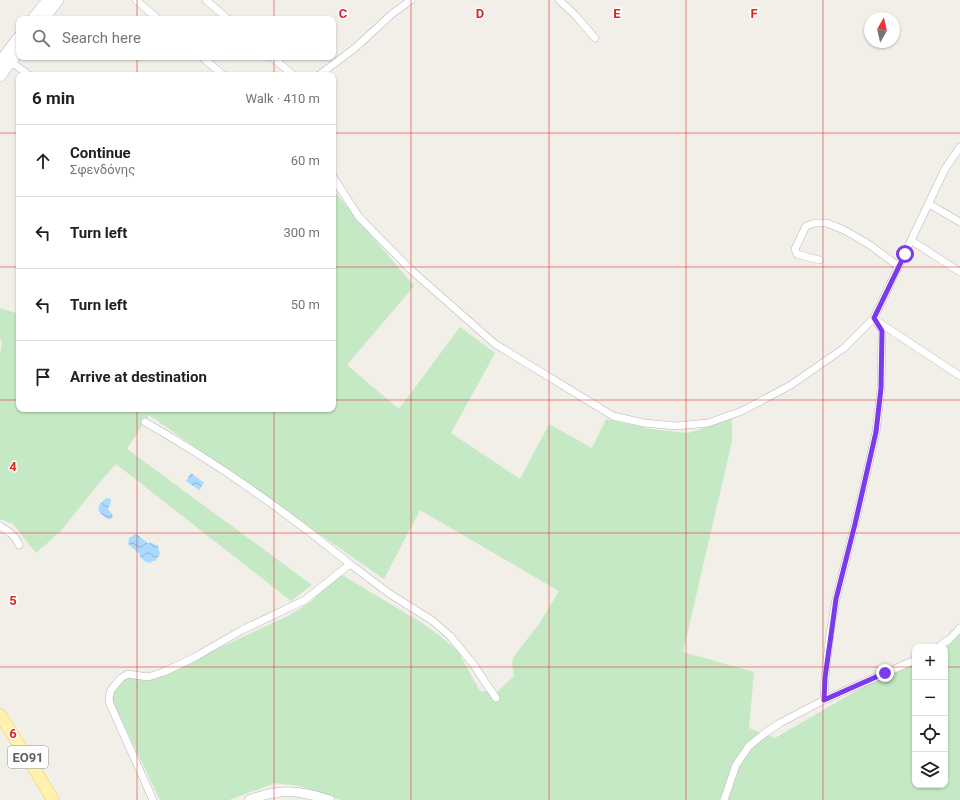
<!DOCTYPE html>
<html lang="en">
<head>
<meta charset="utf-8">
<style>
	:root { --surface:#fff; --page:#f2f2f2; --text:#202124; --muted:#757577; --line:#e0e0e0 }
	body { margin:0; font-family:Roboto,sans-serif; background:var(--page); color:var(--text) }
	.controls { position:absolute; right:12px; bottom:12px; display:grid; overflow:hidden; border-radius:8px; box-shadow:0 1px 3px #0004 }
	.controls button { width:36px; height:36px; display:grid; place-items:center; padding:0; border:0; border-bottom:1px solid var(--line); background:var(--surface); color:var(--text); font:20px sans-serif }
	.compass { position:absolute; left:864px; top:12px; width:36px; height:36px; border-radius:50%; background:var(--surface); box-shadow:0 1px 3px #0004; rotate:8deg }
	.stop { position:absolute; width:12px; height:12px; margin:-9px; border:3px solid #7c3aed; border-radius:50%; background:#fff }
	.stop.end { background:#7c3aed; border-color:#fff; box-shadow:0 1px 4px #0008 }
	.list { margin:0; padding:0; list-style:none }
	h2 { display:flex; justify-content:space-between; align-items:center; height:52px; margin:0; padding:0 16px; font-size:17px }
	h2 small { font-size:13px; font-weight:400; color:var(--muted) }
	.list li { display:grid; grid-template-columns:26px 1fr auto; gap:12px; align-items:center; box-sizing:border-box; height:72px; padding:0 16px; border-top:1px solid var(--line) }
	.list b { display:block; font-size:15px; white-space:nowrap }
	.list p { margin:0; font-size:13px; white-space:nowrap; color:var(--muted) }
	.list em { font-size:13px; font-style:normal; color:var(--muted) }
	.icon { flex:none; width:22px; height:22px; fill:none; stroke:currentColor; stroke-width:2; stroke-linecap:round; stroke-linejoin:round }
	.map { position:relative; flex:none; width:960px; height:800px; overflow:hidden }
	.search { position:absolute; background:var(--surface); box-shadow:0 1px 3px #0004; left:16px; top:16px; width:320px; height:44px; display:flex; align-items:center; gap:10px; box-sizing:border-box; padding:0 14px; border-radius:8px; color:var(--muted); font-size:15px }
	.panel { position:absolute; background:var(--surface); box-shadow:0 1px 3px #0004; left:16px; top:72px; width:320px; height:340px; border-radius:8px }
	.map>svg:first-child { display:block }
	.grass { fill:#c5e8c5 }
	.water { fill:url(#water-waves) }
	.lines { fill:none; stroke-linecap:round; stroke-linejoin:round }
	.minor-casing { stroke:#b5b8bc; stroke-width:8 }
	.tertiary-casing { stroke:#b5b8bc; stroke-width:10 }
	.secondary-casing { stroke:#b6babf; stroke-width:12 }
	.primary-casing { stroke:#f2c960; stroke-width:13 }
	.minor { stroke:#fff; stroke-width:7 }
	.tertiary { stroke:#fff; stroke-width:9 }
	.secondary { stroke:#fff; stroke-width:11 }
	.primary { stroke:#fff2af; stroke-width:12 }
	.route { stroke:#7c3aed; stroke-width:5 }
	.grid { fill:none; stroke:#d62828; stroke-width:1; stroke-opacity:0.55 }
	.labels { text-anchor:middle; stroke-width:3; stroke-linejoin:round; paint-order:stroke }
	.shield { fill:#fff; stroke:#8f9295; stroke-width:1 }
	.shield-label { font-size:13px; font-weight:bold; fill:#5f6368 }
	.grid-label { font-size:13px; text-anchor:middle; font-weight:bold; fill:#d62828; stroke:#fff; stroke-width:3; stroke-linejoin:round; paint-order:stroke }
</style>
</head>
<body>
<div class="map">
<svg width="960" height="800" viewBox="0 0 960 800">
	<defs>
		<pattern id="water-waves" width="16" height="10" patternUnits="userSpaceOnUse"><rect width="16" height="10" fill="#aadaff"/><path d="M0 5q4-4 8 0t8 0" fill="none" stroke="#8eb4d2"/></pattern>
	</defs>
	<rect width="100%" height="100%" fill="#f1efe8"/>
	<path class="grass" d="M333,190L414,286L347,365L399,409L460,327L495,353L451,433L520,479L549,424L592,448L606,419L650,429L688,433L732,419V441L683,652L754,672L749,728L775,738L915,657V785H945V647H932L953,635L960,628V800H341L299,786L275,783L229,800H160L112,700C112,694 114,691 117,686C127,673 137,677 152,679L290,615L312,601L324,587L342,575L422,623L440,636L457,650L480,691L496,693L514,676L512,664L514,656L539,624L559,591L420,510L384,579L149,415L127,449L312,585L291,601L116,464L99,483L61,531L36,553L13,524L0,519V356L2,341L0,340V308L19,314V409H333Z"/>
	<path class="water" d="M191,473L204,483L199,490L186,481Z
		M106,498L111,499V502L108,509L112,514L113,517L111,519H108C96,511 95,508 106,498Z
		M136,534L149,544L150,542L158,546L160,554L155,561H152L150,563L144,561L139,555L140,554L128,544L129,538Z"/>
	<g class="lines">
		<g class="minor-casing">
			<path id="minor" d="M136,0L158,19
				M206,0L228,19
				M559,0L575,15L595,38
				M202,57L223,75
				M272,57L293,75
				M10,61L29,75
				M319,75L355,48L392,14L411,0
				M333,177L359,217L410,269L495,344L613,416L644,423L676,426L708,423L742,411L791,385L844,348L874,318L945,169L960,147
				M929,204L960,222
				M912,241L960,272
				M819,260L797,254L795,249L806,226L815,223H827L844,230L870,245L898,266
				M877,321L960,376
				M145,422C217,463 285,511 350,564L305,600L242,630L195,657L164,672L148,677L128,674L121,678L111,690L109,698L110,704L153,800
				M0,526C8,531 16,536 19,545
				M350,564L390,594L433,621L451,637L473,664L496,698
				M938,647L950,639L960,628
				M824,700L825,678L830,634L836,599L855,524L876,432L881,388L882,331L874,318
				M724,800L736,765L749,746L765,733L780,723L824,700L915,660"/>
		</g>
		<g class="tertiary-casing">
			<path id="tertiary" d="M249,800C280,788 298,790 330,800"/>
		</g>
		<g class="secondary-casing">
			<path id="secondary" d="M33,19L48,0
				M43,19L58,0
				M0,62L19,37
				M0,76L19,50"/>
		</g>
		<g class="primary-casing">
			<path id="primary" d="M0,715L34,768L53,800"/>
		</g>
		<use href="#minor" class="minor"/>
		<use href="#tertiary" class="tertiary"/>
		<use href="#secondary" class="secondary"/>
		<use href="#primary" class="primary"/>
	</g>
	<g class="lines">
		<path class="route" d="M885,673L824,700L825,678L836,599L855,524L876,432L881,388L882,331L874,318L905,254"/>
	</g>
	<path class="grid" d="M137,0V19M274,0V19M411,0V800M549,0V800M686,0V800M823,0V800M137,57V75M274,57V75M0,133H19M333,133H960M0,267H19M333,267H960M0,400H19M333,400H960M137,409V800M274,409V800M0,533H960M0,667H915M945,667H960"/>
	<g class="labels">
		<rect class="shield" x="8" y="746" width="40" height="22" rx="3"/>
		<g class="shield-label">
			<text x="28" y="762">ΕΟ91</text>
		</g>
	</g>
	<g class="grid-label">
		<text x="343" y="18">C</text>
		<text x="480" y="18">D</text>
		<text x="617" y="18">E</text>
		<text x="754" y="18">F</text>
		<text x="13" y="471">4</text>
		<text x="13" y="605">5</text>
		<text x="13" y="738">6</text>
	</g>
</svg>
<div class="controls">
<button>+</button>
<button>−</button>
<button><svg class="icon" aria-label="locate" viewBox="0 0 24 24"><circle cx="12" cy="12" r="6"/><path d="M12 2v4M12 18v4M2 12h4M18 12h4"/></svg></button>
<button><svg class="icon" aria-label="layers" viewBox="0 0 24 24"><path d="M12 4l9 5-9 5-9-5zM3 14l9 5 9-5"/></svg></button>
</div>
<svg class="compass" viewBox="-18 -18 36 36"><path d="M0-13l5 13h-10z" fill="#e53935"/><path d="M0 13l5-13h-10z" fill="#757577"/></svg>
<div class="stop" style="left:905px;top:254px"></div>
<div class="stop end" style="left:885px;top:673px"></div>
<div class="search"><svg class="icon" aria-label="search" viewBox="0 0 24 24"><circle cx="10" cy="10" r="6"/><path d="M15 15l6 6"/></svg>Search here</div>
<section class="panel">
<h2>6 min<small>Walk · 410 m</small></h2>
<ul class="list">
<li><svg class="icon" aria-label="ahead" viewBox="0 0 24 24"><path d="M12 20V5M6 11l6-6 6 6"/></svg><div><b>Continue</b><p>Σφενδόνης</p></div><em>60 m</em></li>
<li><svg class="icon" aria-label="left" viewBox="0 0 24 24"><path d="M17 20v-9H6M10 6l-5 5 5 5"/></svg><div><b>Turn left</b></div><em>300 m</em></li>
<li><svg class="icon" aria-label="left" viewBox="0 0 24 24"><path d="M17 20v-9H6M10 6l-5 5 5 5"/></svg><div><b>Turn left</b></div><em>50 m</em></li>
<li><svg class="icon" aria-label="arrive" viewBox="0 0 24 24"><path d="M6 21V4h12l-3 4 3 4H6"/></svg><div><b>Arrive at destination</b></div></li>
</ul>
</section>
</div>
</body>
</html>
